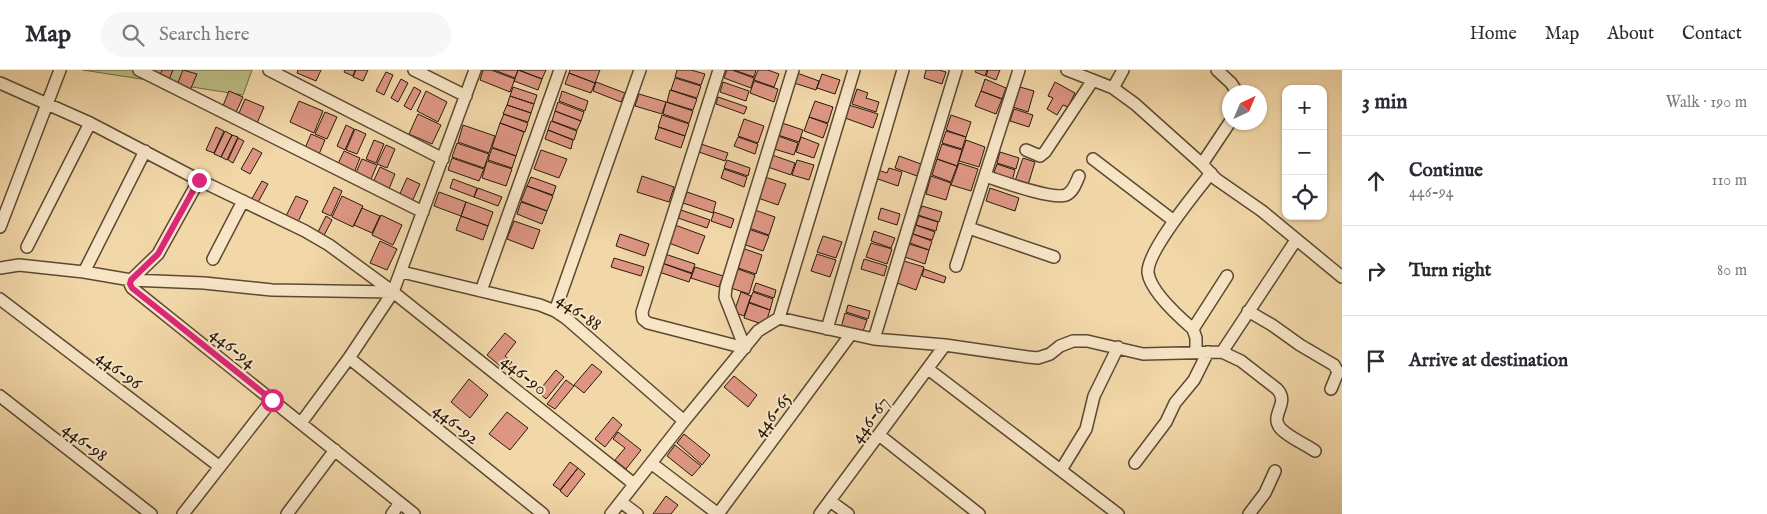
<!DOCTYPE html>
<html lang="en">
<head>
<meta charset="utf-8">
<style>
	:root { --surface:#fff; --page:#f7f7f7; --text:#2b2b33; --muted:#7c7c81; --line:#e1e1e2 }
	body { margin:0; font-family:"IM FELL English",serif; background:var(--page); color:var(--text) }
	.controls { position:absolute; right:15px; top:15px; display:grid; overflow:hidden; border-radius:10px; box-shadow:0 1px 4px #0004 }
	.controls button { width:45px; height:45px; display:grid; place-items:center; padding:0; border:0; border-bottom:1px solid var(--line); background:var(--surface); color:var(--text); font:25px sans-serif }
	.compass { position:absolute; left:1222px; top:15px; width:45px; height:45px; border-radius:50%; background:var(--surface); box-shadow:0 1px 4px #0004; rotate:44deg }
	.stop { position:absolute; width:15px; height:15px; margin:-11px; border:4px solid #db2777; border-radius:50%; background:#fff }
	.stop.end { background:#db2777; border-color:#fff; box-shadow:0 1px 5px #0008 }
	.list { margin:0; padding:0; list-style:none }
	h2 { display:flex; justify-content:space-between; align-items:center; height:65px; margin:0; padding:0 20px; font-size:21px }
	h2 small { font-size:16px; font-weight:400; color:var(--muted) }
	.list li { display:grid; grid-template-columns:32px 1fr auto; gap:15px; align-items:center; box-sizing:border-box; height:90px; padding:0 20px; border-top:1px solid var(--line) }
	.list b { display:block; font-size:19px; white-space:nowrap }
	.list p { margin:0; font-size:16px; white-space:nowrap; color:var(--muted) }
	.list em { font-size:16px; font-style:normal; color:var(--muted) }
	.icon { flex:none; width:28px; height:28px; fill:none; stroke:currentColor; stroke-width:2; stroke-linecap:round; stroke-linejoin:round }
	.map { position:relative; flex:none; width:1342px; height:444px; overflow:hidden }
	header { display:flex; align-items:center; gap:30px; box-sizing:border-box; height:70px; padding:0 25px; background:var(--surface); border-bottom:1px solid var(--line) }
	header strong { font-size:24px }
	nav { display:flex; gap:28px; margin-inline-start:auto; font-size:18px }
	.search { width:350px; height:45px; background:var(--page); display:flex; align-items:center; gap:12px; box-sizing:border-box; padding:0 18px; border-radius:28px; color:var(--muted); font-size:19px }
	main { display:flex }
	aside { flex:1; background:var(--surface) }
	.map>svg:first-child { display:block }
	.green { fill:#bcbe86; stroke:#726c4a }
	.building { fill:#de9683; stroke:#281b0d }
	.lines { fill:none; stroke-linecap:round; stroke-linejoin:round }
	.street-casing { stroke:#5a4a34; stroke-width:14 }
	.street { stroke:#f7e5c6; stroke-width:11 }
	.route { stroke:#db2777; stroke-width:6 }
	.labels { text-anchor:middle; stroke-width:4; stroke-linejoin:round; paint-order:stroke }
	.street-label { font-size:19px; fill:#281b0d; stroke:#f7e5c6 }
</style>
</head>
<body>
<header>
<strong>Map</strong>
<div class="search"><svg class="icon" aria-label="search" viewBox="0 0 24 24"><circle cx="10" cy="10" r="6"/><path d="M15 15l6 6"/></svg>Search here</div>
<nav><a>Home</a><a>Map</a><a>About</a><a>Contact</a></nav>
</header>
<main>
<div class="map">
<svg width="1342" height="444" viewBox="0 0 1342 444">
	<rect width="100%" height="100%" fill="#f2d7a8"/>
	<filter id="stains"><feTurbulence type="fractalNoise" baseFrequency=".004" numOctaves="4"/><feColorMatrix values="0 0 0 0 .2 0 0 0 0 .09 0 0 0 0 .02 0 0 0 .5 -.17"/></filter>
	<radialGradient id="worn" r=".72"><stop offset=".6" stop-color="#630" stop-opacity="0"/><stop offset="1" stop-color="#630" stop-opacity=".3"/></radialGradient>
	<path class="green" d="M83,0H252L243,25Z"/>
	<path class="building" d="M162,0H173L166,17L157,13Z
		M183,0L197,4L188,25L175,20Z
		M298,0H321L316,11L297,3Z
		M345,0H355L353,6L344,2Z
		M356,0H368L363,11L353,7Z
		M483,0H491L515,9L510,22L480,10Z
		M494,0H518L515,8Z
		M518,0L542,9L538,20L514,11Z
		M519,0H546L542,9Z
		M570,0H600L595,13L569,3Z
		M677,0H691L705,4L701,15L675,7Z
		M727,0H732L754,8L751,18L724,8Z
		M734,0H756L754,7Z
		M758,0H768L779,4L774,17L754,10Z
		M926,0H939L946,2L942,14L924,8Z
		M976,0H987L985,6L975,2Z
		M988,0H1000L996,10L986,6Z
		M386,2L393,5L384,25L376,21Z
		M569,3L595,13L591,23L565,14Z
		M797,3L819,11L816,20L794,13Z
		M822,4L840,10L835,24L817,18Z
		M675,8L701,16L697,28L671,20Z
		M401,9L408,13L398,32L391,28Z
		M985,9L1006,18L1002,29L981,21Z
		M754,11L778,19L774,32L750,23Z
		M596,12L625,23L621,32L593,21Z
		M723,12L749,21L746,31L720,22Z
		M1055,12L1075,23L1068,37L1063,35L1057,45L1047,39L1053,28L1048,26Z
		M414,17L421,21L411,40L404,36Z
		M513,17L537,25L534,34L510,26Z
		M1020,17L1034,21L1028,42L1013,37Z
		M857,19L868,23L866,28L879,32L876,42L852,34Z
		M670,20L697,29L693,40L667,32Z
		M229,21L243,27L233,49L220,43Z
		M426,21L447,32L438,52L417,41Z
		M562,21L588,31L585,41L559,31Z
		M981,21L1002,29L996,44L975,36Z
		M639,24L666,32L662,44L635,36Z
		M510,26L534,34L531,43L507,35Z
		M718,27L747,37L744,44L716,34Z
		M245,29L264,37L255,58L236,50Z
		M299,31L323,41L314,63L290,52Z
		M815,31L833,37L828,53L809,47Z
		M558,32L584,42L581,51L555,41Z
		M666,32L693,41L689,53L663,44Z
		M507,35L531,43L528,52L503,44Z
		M849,35L878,44L873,58L845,48Z
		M1014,39L1033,45L1029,57L1010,51Z
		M555,41L581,51L577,60L552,51Z
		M325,42L337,47L327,69L315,64Z
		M418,44L441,55L432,74L409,64Z
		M504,44L528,53L525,62L500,53Z
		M662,45L689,54L685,66L658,57Z
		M951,45L971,52L966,67L946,60Z
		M809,47L828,54L823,68L804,61Z
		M744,49L764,56L758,73L738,66Z
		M551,51L577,61L574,70L548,60Z
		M500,53L524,62L516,86L492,77Z
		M782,53L803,60L799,72L778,65Z
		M346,55L354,59L345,80L337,76Z
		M463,55L495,66L489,83L458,72Z
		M216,57L224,61L214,83L206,80Z
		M659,57L685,66L681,78L655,69Z
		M355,59L366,64L357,84L346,80Z
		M548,60L573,70L571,79L545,69Z
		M225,61L232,65L221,87L214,84Z
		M946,61L966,67L962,79L942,73Z
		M311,64L325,70L317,89L303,83Z
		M232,65L238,67L227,90L221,87Z
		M778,66L798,73L794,85L774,79Z
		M738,67L758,74L755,84L734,76Z
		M801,67L819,74L814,88L796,82Z
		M238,68L244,71L233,93L228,90Z
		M374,70L384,74L376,93L366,89Z
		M966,70L985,77L979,97L959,91Z
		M457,73L489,84L484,98L452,87Z
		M701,74L728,83L725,91L699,82Z
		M942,74L962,80L957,96L937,89Z
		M386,75L395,79L387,98L377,94Z
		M253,78L262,83L250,104L241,99Z
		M492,78L516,86L512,98L488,90Z
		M541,80L567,89L559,108L534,99Z
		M344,81L360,88L353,105L336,98Z
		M1000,82L1019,88L1016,99L997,93Z
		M772,85L795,93L791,105L768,97Z
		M899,86L921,94L917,106L895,98Z
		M452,88L484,99L479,111L448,100Z
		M1023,88L1035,92L1028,115L1015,111Z
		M362,89L377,95L369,114L354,107Z
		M937,89L957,96L951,112L932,105Z
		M727,90L750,98L748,106L724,98Z
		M797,90L814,95L809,110L792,105Z
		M487,91L512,99L506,116L482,108Z
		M959,93L978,99L971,121L951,115Z
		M997,94L1015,100L1012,111L993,105Z
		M380,97L395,104L387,124L371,117Z
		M889,98L902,102L898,116L875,108L878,100L887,103Z
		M724,99L747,107L744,117L721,108Z
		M642,106L674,117L669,132L637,122Z
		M931,106L951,113L946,130L926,124Z
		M531,107L556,116L553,125L527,116Z
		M765,107L786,114L778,135L758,128Z
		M407,108L420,114L411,134L398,128Z
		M453,109L477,118L474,127L450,118Z
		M262,111L268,114L256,136L250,132Z
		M527,116L553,126L547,141L521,131Z
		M334,117L342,121L331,146L322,142Z
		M478,118L502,127L498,136L474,127Z
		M990,118L1019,128L1015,141L986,131Z
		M439,122L466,132L461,146L434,136Z
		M687,122L716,132L713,143L683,133Z
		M296,126L308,131L296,156L284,150Z
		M342,126L363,136L353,157L332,147Z
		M466,132L493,142L488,156L461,146Z
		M521,132L547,141L542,154L517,144Z
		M922,136L942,142L939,152L918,145Z
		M362,138L380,146L372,163L354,155Z
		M881,138L900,144L897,155L878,149Z
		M681,140L710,150L707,158L678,148Z
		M755,140L775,147L769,165L749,158Z
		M714,142L734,149L731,158L711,151Z
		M381,145L402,155L393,175L372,165Z
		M326,146L332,150L321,171L315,168Z
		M461,146L488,156L483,170L456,160Z
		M919,146L938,152L936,161L916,155Z
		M514,151L540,160L533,179L507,169Z
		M675,155L705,166L698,184L669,173Z
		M916,155L935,162L932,170L913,164Z
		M748,159L769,166L763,181L743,174Z
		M874,161L895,168L891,178L871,171Z
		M620,164L649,174L645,186L616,176Z
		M913,164L932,171L929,180L910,173Z
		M823,166L842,172L836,188L817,182Z
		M380,171L397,179L387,200L370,193Z
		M871,173L892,179L887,194L866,187Z
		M909,174L929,180L925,194L905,187Z
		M742,178L762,185L756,204L735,197Z
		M665,184L695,194L692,203L662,193Z
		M817,184L836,190L830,207L811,201Z
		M614,188L644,197L641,206L611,197Z
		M864,189L887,196L884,206L861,199Z
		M904,191L924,197L916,220L897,213Z
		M662,193L692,204L689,212L659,202Z
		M695,197L723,206L719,217L691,208Z
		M735,198L755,205L749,224L728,217Z
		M924,199L946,207L944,213L922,206Z
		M756,213L776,220L774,228L753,221Z
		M741,222L751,226L744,246L734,242Z
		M753,222L773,229L770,240L749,232Z
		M749,233L770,240L765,255L744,248Z
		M848,235L870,241L868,249L846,242Z
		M845,243L867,250L862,264L841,258Z
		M505,263L516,272L505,286L512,292L505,300L487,285Z
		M592,294L602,302L584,323L574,315Z
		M556,300L564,307L546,329L538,322Z
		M734,306L757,325L748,337L724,317Z
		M469,309L488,325L470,348L451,332Z
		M566,310L574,316L555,339L547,334Z
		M507,342L528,358L510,380L489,364Z
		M613,347L622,355L605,377L595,369Z
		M618,362L641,380L626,399L615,390L625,378L613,369Z
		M684,364L710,385L702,395L677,373Z
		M675,375L701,396L692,406L667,386Z
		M570,392L578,398L560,420L553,415Z
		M578,398L585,404L567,427L560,421Z
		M666,426L678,435L671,444H653Z"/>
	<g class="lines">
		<g class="street-casing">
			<path id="street" d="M139,0L423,142
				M269,0L443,89
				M414,0L466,26
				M719,0L642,242L643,249L648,253L745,278
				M1067,0L1113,18L1135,34L1202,94L1216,109L1262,141L1342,207
				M1217,0L1231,13L1237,22
				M0,13L90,53L199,110L305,161L329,175L393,222L634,414
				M1113,18L1123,0
				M1026,80L1040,86L1045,82L1093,10
				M1093,89L1174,151
				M1202,94L1230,52
				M1211,103C1197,121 1146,182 1148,203C1151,222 1179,247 1193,259L1227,206
				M985,106C1001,111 1051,130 1066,125C1073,122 1076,113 1079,106
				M199,110L158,184L131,210L130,214L132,218L414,444
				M0,157L60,0
				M969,158L1054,187
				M27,177L90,53
				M213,189L243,131
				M956,196L1019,0
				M0,198L19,195L84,202L131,210L204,213L272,220L393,222
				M84,202L145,81
				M402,202L540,235L555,241L567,249L684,351
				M481,221L560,0
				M0,229L220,397
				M555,241L640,0
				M1248,241L1272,255L1300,275L1334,295L1338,302L1331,319
				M779,248L854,0
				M827,259L903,0
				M1193,259L1196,268V282
				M874,269L956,0
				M745,278L725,227L726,217L793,0
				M1222,282L1296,170
				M349,288L543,444
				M928,299L1118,444
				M0,326L151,444
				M301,353L349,288L393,222L475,0
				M879,365L979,444
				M651,393L718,444L851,264
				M1135,393L1166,352L1175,333L1194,310L1208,282
				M1061,400L1086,359L1094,326L1118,277
				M830,431L848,444
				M621,432L637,444
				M183,444L272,330
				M287,444L335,380
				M392,444L400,433
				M611,444L684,351L758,261L779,248L874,269L945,275L1028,287L1038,288L1050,284L1060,276L1073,271H1087L1143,284L1222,282L1241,291L1277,319C1291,334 1268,345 1281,359C1290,368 1305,374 1315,381
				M820,444L945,275
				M1249,444L1265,423L1275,401"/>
		</g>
		<use href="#street" class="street"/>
	</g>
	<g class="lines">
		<path class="route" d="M199,110L158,184L131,210L130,214L132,218L272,330"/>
	</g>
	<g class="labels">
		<g class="street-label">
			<text transform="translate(580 241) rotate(36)" y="7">446-88</text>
			<text transform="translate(234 277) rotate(39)" y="7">446-94</text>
			<text transform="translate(120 299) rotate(37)" y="7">446-96</text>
			<text transform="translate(525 304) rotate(39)" y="7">446-90</text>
			<text transform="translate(771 344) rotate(-53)" y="7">446-65</text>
			<text transform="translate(869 349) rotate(-54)" y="7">446-67</text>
			<text transform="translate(457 353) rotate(39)" y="7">446-92</text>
			<text transform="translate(86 371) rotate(38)" y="7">446-98</text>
		</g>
	</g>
	<rect width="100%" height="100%" filter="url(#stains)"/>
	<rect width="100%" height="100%" fill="url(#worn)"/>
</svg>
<div class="controls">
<button>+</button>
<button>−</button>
<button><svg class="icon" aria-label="locate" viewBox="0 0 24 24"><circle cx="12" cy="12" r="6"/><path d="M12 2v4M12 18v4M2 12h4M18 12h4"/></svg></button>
</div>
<svg class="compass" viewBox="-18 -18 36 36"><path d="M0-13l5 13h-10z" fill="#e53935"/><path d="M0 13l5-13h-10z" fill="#7c7c81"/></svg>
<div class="stop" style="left:272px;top:330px"></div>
<div class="stop end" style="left:199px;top:110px"></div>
</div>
<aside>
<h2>3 min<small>Walk · 190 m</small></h2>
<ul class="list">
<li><svg class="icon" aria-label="ahead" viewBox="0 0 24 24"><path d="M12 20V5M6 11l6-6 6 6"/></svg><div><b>Continue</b><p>446-94</p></div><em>110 m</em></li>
<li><svg class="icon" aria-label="right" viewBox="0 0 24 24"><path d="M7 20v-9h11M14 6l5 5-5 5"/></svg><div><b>Turn right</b></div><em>80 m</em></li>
<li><svg class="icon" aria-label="arrive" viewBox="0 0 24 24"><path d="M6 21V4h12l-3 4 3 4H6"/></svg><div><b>Arrive at destination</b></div></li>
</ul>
</aside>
</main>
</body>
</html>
